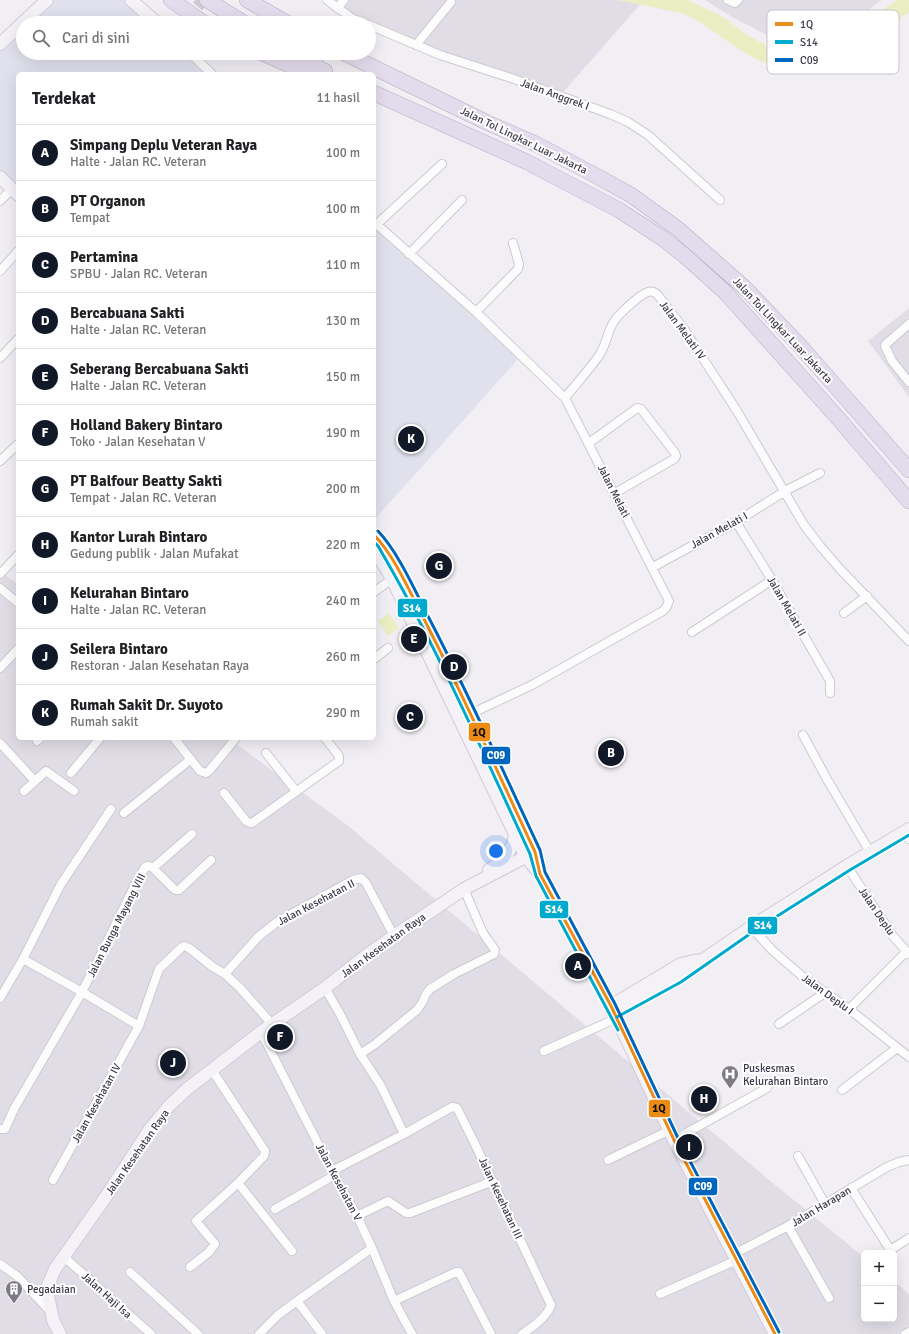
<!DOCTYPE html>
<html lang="id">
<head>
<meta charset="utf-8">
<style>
	:root { --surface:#fff; --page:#f6f6f6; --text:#202124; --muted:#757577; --line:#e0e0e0; --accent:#111827 }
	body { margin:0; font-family:Signika,sans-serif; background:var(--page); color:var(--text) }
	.controls { position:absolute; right:12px; bottom:12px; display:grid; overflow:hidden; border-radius:6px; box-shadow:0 4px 16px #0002 }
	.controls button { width:36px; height:36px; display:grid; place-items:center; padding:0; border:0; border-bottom:1px solid var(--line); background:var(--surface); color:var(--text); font:20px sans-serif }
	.you { position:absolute; left:496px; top:851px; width:14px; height:14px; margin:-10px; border:3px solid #fff; border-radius:50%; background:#1a73e8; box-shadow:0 0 0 6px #1a73e833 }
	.badge { display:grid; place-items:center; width:26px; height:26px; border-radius:50%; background:var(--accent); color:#fff; font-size:13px; font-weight:700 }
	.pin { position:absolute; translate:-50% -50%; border:2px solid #fff; box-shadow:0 1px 4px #0006 }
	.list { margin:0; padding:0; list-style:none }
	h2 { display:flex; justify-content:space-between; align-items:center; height:52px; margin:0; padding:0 16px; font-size:17px }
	h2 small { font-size:13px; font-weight:400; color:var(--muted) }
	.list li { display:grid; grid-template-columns:26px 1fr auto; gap:12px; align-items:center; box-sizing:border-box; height:56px; padding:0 16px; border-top:1px solid var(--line) }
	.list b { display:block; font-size:15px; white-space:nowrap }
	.list p { margin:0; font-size:13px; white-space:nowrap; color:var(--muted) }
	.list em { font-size:13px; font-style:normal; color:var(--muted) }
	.icon { flex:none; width:22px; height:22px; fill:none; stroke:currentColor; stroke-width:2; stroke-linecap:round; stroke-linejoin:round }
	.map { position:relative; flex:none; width:909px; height:1334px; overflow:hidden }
	.search { position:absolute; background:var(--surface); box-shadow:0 4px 16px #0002; left:16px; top:16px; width:360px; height:44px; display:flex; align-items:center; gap:10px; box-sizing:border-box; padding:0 14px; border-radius:22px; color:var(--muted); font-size:15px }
	.panel { position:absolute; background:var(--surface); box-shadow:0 4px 16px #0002; left:16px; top:72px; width:360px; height:668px; border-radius:6px }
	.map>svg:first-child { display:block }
	.residential { fill:#e1dde7 }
	.medical { fill:#e1e1ee }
	.water { fill:#e9efc2 }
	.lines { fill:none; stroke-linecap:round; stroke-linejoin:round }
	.secondary-tunnel { stroke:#cdcad2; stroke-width:12; stroke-dasharray:12 6; stroke-linecap:butt }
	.street-casing { stroke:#cdcad0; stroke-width:10 }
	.secondary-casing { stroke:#d1cbd9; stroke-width:14 }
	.highway-casing { stroke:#b7abca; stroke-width:16 }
	.street { stroke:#fdfcfd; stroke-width:8 }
	.secondary { stroke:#f4f1f7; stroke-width:12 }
	.highway { stroke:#e3dcec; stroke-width:15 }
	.bus-1-casing { stroke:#fff; stroke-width:6 }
	.bus-2-casing { stroke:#fff; stroke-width:6 }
	.bus-3-casing { stroke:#fff; stroke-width:6 }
	.bus-1 { stroke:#ec8b16; stroke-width:3 }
	.bus-2 { stroke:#00a9ce; stroke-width:3 }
	.bus-3 { stroke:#0065bd; stroke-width:3 }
	.labels { text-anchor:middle; stroke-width:4; stroke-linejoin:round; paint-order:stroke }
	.street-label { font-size:11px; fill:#3f3a4a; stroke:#fff }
	.poi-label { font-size:11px; fill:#3f3a4a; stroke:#fff; text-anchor:start }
	.key { fill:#fff; stroke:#c5c4c9; stroke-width:1 }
	.key-label { font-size:11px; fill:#3f3a4a }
	.line-badge { stroke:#fff; stroke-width:1.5 }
	.badge-label { font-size:11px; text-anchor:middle; font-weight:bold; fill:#fff }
	.pale-badge-label { font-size:11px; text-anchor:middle; font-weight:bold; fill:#111 }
</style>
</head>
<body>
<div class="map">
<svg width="909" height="1334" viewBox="0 0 909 1334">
	<rect width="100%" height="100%" fill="#f1eef4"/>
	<path class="residential" d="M327,0H644L557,99L378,30Z
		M705,0H881L840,31L784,44L732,17Z
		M909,308V397L868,341Z
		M0,571L18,584V738H228L347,825L774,1184L864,1257V1319H894V1281L909,1294V1334H0Z"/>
	<path class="medical" d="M53,0H128L163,23H28Z
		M23,28V53H197L219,74H18V187L0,170V49Z
		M374,219L520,357L374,520Z"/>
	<path class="water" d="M618,0H688L722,16L746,34L760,42L777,49L793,52L834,42L897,0H909V12L858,48L845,61L819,73L791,72L760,61L745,53L695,19L681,13Z
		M389,614L399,628L388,636L378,621Z"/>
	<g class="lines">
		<path class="secondary-tunnel" d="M186,20L203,0"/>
		<g class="street-casing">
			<path id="street" d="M327,0L353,19L364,23
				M728,0L735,3L738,0
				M337,8L344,0
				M369,25L440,55L511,78L610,114L628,122L648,135L720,200
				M416,45L451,2
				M190,53L212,74
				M0,201L12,189
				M374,222L476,312L565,398L669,601L666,608L663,611L532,685L466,716
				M377,224L442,164
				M409,254L462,200
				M0,271L18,251
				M476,312L518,269L519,264L513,243
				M909,324L886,344L885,346L892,361L909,382
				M0,358L18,339
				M565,398C576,384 588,371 598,357C606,346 606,337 612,325C615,317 639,295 648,292C651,291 654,292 657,294L684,329L737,411L804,525L821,547L840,569L909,641
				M589,443L637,408L641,409L675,453L676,456L674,459L615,493
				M0,461L18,444
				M736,522L772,580L830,681V693
				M653,567L736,522L785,491L820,473
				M0,574L18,555
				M0,588L18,603
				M374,592L392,579
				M844,613L867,596
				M692,632L772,580
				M374,659L388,648
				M0,668L18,649
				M803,735L828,781L870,852
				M174,738L200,771L206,773L209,771L236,738
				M37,741L40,738
				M0,743L35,781
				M266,753L296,791
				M71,773L100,738
				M24,791L46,771L74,791
				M224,793L246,821L250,823H252L339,761V756L325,738
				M124,813L191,759
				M905,832L909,839
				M847,866L892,935L909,954
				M153,868L192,834
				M751,927L773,951L802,976L849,1009L909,1057
				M23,959L82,992L139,1026
				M225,974L258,937L277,922L353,880L361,878L366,883L394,936
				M325,988L340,1014L360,1054L381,1086L404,1134
				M0,998L23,959L61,884L111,809
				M849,1009L906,952
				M779,1024L826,992
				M261,1032L332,1171L357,1216L372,1248L394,1301L412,1334
				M544,1051L617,1018
				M360,1054L374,1045L417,1010L422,1003L426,994L430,989L454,974L494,954L495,950L483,933L464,889
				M212,1070L265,1151L264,1156L238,1183L292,1251
				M842,1090L897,1048
				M0,1129H5L14,1109L82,992L134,887L145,867L149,866L153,868L174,889L176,890H179L211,860
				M674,1140L767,1088
				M798,1156L825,1204
				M608,1160L670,1130
				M332,1171L404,1134L452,1107L457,1108L474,1142L551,1305C547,1317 533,1327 522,1334
				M53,1180L139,1026L159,969L182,947L184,946L189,948L213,967L225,974L240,988L272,1024
				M851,1188L889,1248L892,1249L909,1238
				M275,1209L335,1175
				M357,1216L388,1201L406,1213H410L493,1181
				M788,1226L829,1298
				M734,1254L788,1226L887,1167L899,1162L909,1160
				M64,1257L151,1334
				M0,1264L17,1276L50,1311
				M190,1267L209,1252L215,1244L196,1221L238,1183
				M130,1272L198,1334
				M660,1294L737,1260
				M297,1301L322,1334
				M394,1301L456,1272H459L491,1334
				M259,1334L278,1315L297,1301L372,1248
				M905,1334L909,1332"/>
		</g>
		<g class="secondary-casing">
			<path id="secondary" d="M131,0L157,23
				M184,23L186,20
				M0,44L47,0
				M0,177L18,195
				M374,535L382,543L402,577L452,674L535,852L537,859
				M374,551L382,562L392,579L526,857L540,874L611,1006L674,1140L775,1334
				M489,870C502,861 514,850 515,834
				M611,1006L681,964L694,961L703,960
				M615,1013L679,978L703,960L754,925L847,866L909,829
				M60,1334L53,1320L48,1296V1285L55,1269L105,1198L150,1129L169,1106L187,1089L261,1032L325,988L363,958L394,936L464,889L535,852"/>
		</g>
		<g class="highway-casing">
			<path id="highway" d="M171,0L204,23
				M207,0L244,23
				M247,0L287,23
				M262,53L289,65L325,71
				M294,53L318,67
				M344,53L488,123L536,144L591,173L631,195L678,229L746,289L801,347L909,470
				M374,93L527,162L619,210L662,238L685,256L725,292L837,417L909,501"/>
		</g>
		<use href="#street" class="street"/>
		<use href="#secondary" class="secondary"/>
		<use href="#highway" class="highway"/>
		<g class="bus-1-casing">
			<path id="bus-1" d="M374,535C395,556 411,595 425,621C464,697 499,775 535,852L540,874L611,1006L674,1140L775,1334"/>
		</g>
		<g class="bus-2-casing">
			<path id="bus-2" d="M374,542L378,546C436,645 482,750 530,854L536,876L618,1030
				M617,1017L681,982L757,929L850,870L909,835"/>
		</g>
		<g class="bus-3-casing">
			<path id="bus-3" d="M378,531C399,553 416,593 430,620C469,695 504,773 540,850L545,872L615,1004L678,1138L779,1332"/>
		</g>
		<use href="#bus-1" class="bus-1"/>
		<use href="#bus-2" class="bus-2"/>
		<use href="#bus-3" class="bus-3"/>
	</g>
	<defs>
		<g id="hospital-pin" transform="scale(0.9)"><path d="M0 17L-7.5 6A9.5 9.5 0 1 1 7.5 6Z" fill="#7d7986" stroke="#fff"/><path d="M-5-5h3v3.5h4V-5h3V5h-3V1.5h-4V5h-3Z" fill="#fff"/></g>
		<g id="building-pin" transform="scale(0.9)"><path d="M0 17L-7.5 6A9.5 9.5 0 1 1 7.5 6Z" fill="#7d7986" stroke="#fff"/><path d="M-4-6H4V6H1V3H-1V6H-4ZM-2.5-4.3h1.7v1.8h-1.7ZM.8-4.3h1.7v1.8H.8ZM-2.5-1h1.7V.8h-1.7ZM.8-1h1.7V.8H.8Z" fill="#fff"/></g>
	</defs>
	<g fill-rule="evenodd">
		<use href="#hospital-pin" x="730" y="1074"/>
		<use href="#building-pin" x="14" y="1289"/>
	</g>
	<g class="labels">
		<g class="street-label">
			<text transform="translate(555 94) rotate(20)" y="4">Jalan Anggrek I</text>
			<text transform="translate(524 140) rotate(26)" y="4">Jalan Tol Lingkar Luar Jakarta</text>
			<text transform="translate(683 330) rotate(54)" y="4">Jalan Melati IV</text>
			<text transform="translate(783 330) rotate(47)" y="4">Jalan Tol Lingkar Luar Jakarta</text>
			<text transform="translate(614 491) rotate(63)" y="4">Jalan Melati</text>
			<text transform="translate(719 530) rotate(-29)" y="4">Jalan Melati I</text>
			<text transform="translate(787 606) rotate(60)" y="4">Jalan Melati II</text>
			<text transform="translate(316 902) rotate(-28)" y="4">Jalan Kesehatan II</text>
			<text transform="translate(877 911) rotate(56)" y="4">Jalan Deplu</text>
			<text transform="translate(116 925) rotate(-63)" y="4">Jalan Bunga Mayang VIII</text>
			<text transform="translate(383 945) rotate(-36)" y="4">Jalan Kesehatan Raya</text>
			<text transform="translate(828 994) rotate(36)" y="4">Jalan Deplu I</text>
			<text transform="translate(96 1103) rotate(-61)" y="4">Jalan Kesehatan IV</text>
			<text transform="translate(137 1152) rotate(-55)" y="4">Jalan Kesehatan Raya</text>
			<text transform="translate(339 1182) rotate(62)" y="4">Jalan Kesehatan V</text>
			<text transform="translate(501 1198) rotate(65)" y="4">Jalan Kesehatan III</text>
			<text transform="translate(821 1206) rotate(-31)" y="4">Jalan Harapan</text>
			<text transform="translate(107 1295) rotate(42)" y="4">Jalan Haji Isa</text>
		</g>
		<g class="poi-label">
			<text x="743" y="1072">Puskesmas<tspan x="743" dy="13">Kelurahan Bintaro</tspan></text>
			<text x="27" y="1293">Pegadaian</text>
		</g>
	</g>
	<rect x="767" y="10" width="132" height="64" rx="6" class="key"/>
	<rect x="775" y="22" width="18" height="4" fill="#ec8b16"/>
	<rect x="775" y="40" width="18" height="4" fill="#00a9ce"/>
	<rect x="775" y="58" width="18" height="4" fill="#0065bd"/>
	<g class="key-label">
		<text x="800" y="28">1Q</text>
		<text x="800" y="46">S14</text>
		<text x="800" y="64">C09</text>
	</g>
	<g class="line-badge">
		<rect x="397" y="598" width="31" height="20" rx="4" fill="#00a9ce"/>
		<rect x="468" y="722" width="23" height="20" rx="4" fill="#ec8b16"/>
		<rect x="481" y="746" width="30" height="19" rx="4" fill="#0065bd"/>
		<rect x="539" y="900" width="30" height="19" rx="4" fill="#00a9ce"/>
		<rect x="747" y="916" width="31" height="19" rx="4" fill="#00a9ce"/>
		<rect x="648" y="1099" width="23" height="19" rx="4" fill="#ec8b16"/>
		<rect x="688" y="1177" width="30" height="19" rx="4" fill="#0065bd"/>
	</g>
	<g class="badge-label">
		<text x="412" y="612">S14</text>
		<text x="496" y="759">C09</text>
		<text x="554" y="913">S14</text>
		<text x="763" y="929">S14</text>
		<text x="703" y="1190">C09</text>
	</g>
	<g class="pale-badge-label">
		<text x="479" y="736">1Q</text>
		<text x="659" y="1112">1Q</text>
	</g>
</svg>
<div class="controls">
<button>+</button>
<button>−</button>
</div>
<div class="you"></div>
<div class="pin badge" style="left:578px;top:966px">A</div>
<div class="pin badge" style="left:611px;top:753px">B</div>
<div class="pin badge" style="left:410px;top:717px">C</div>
<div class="pin badge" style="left:454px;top:667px">D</div>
<div class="pin badge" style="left:414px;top:639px">E</div>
<div class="pin badge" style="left:280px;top:1037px">F</div>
<div class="pin badge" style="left:439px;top:566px">G</div>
<div class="pin badge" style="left:704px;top:1099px">H</div>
<div class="pin badge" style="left:689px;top:1147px">I</div>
<div class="pin badge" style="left:173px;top:1063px">J</div>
<div class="pin badge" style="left:411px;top:439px">K</div>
<div class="search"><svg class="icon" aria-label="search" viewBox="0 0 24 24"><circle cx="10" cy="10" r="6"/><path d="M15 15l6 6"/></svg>Cari di sini</div>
<section class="panel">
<h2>Terdekat<small>11 hasil</small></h2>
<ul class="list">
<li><span class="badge">A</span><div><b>Simpang Deplu Veteran Raya</b><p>Halte · Jalan RC. Veteran</p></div><em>100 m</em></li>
<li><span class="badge">B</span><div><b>PT Organon</b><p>Tempat</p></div><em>100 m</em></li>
<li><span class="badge">C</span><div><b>Pertamina</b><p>SPBU · Jalan RC. Veteran</p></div><em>110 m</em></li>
<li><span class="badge">D</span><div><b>Bercabuana Sakti</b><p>Halte · Jalan RC. Veteran</p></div><em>130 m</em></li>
<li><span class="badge">E</span><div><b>Seberang Bercabuana Sakti</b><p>Halte · Jalan RC. Veteran</p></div><em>150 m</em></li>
<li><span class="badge">F</span><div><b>Holland Bakery Bintaro</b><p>Toko · Jalan Kesehatan V</p></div><em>190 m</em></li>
<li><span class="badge">G</span><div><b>PT Balfour Beatty Sakti</b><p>Tempat · Jalan RC. Veteran</p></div><em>200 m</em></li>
<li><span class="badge">H</span><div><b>Kantor Lurah Bintaro</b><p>Gedung publik · Jalan Mufakat</p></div><em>220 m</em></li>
<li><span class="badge">I</span><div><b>Kelurahan Bintaro</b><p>Halte · Jalan RC. Veteran</p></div><em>240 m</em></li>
<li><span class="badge">J</span><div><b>Seilera Bintaro</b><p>Restoran · Jalan Kesehatan Raya</p></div><em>260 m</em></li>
<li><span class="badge">K</span><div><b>Rumah Sakit Dr. Suyoto</b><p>Rumah sakit</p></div><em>290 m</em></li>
</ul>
</section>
</div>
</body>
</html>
